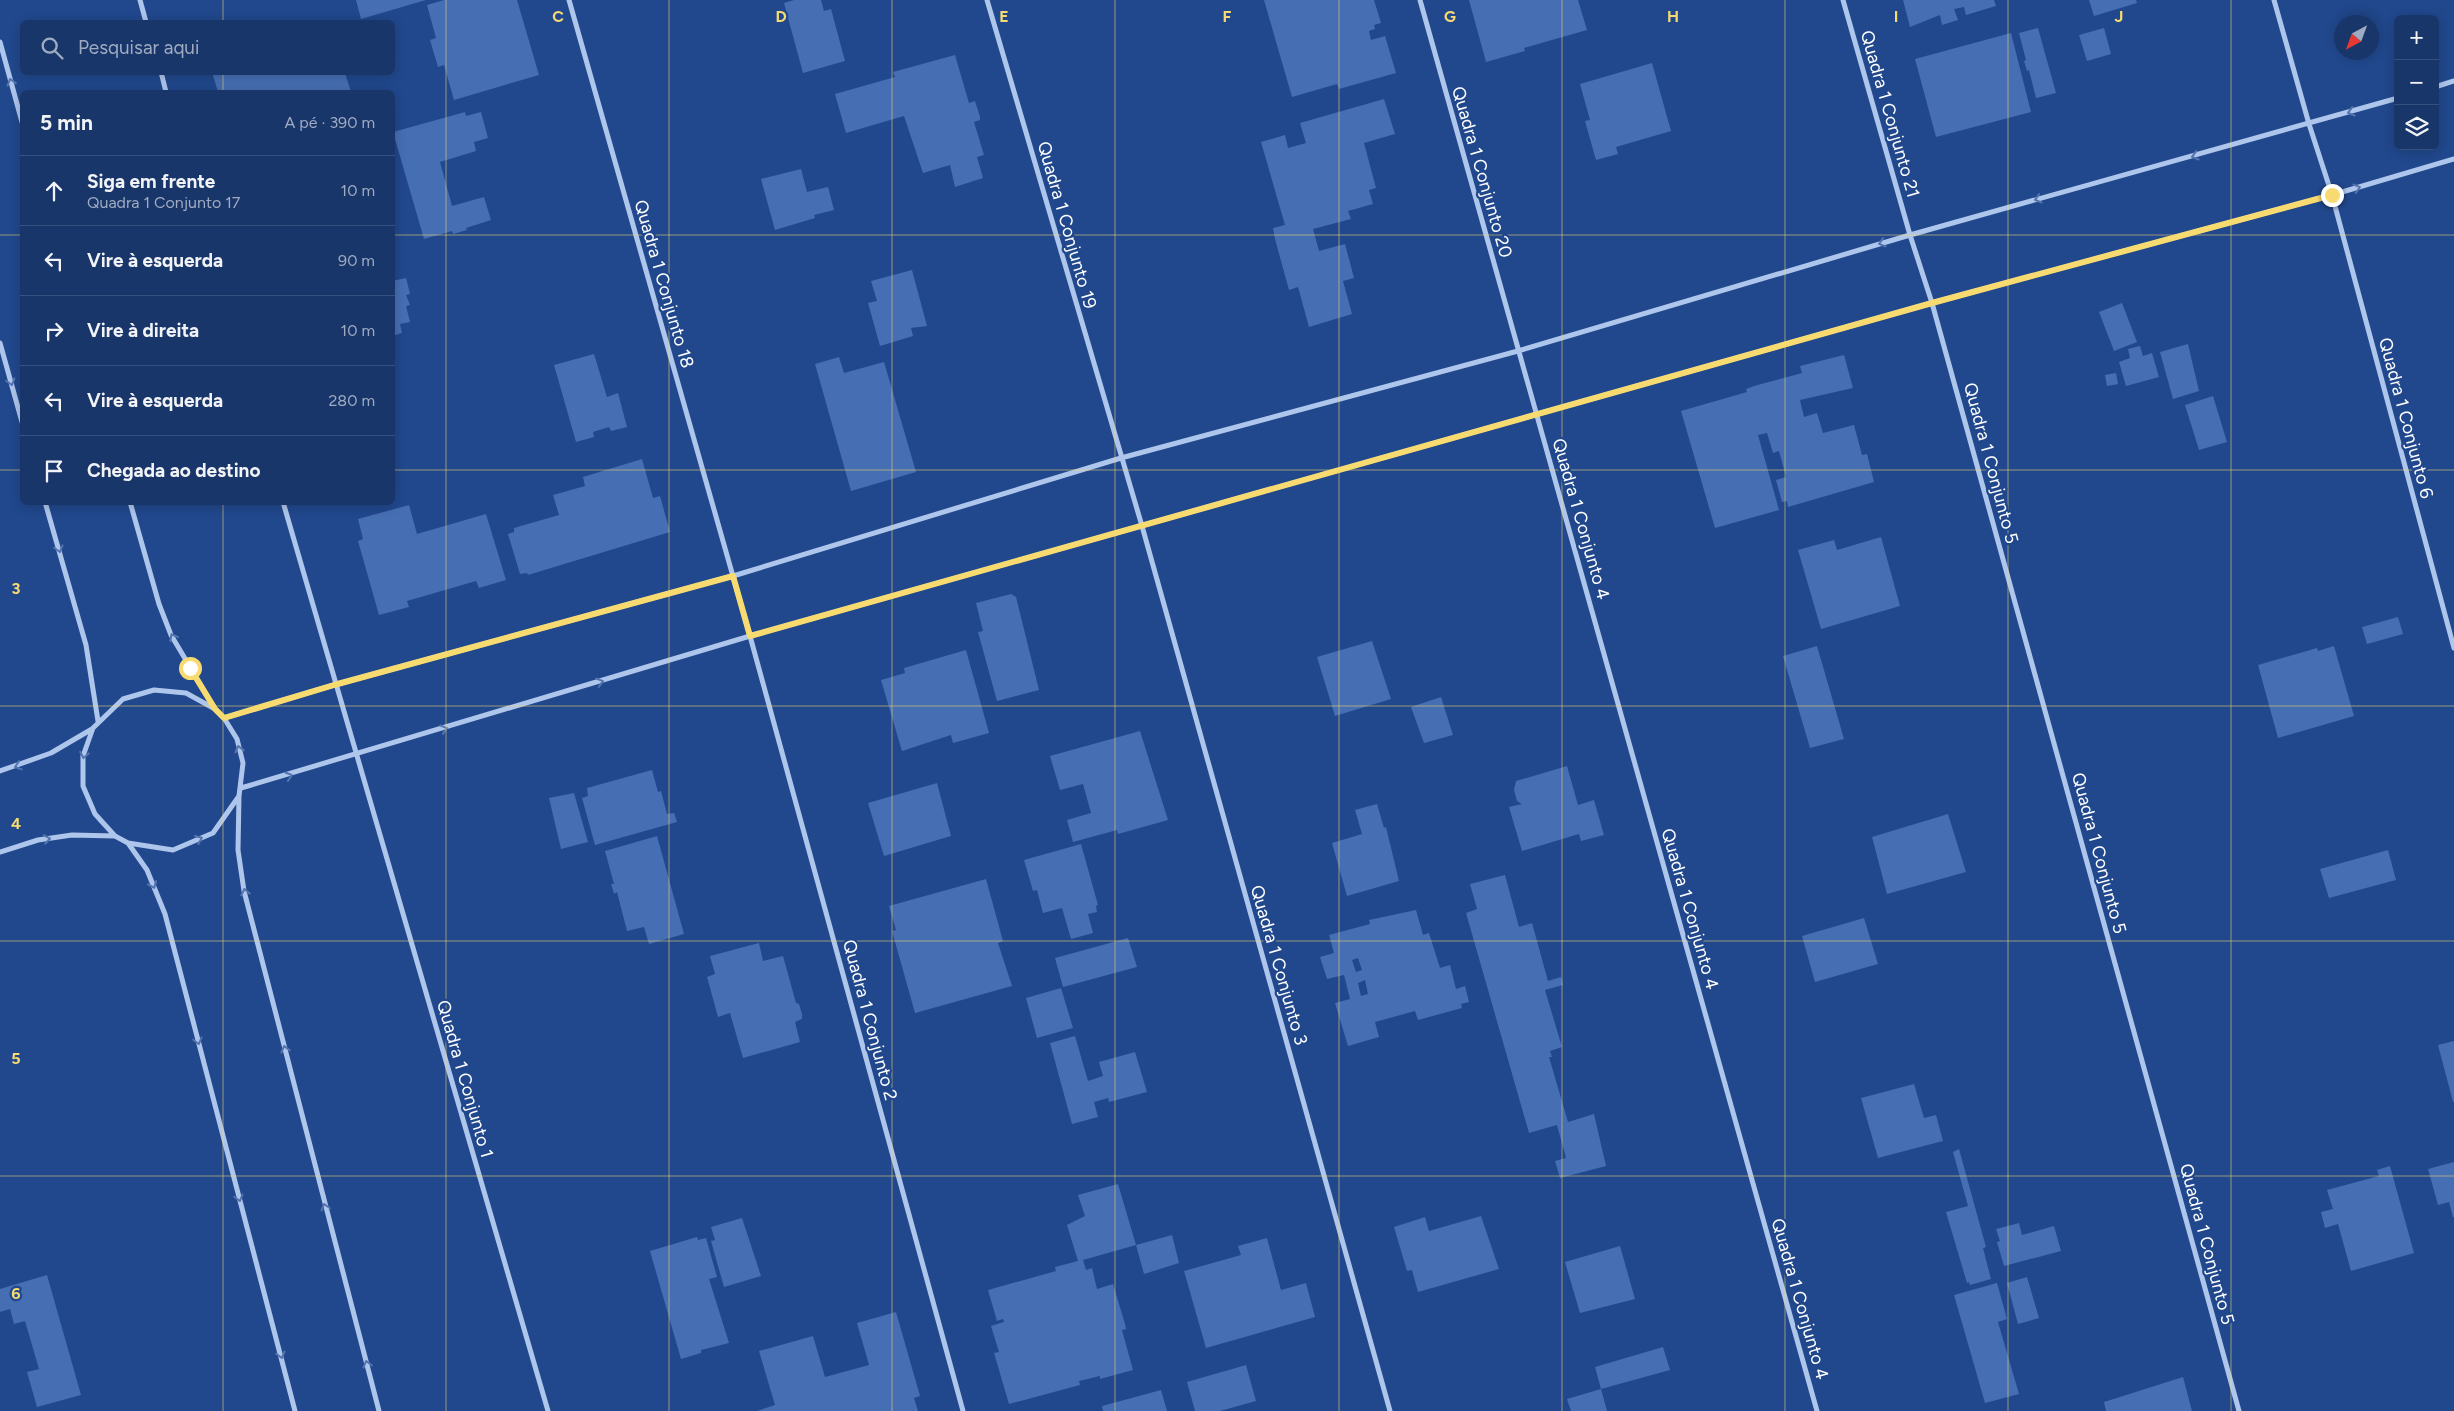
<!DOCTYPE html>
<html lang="pt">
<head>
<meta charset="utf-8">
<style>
	:root { --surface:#19366a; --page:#223e70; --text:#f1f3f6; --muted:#9fabc1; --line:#37507e }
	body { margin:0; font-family:Figtree,sans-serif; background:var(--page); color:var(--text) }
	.controls { position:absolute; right:15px; top:15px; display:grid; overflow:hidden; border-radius:8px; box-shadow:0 2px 12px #0003 }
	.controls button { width:45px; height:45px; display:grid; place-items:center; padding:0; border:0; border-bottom:1px solid var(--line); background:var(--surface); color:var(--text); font:25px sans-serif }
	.compass { position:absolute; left:2334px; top:15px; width:45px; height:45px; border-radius:50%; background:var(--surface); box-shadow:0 2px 12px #0003; rotate:221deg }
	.stop { position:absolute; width:15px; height:15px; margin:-11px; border:4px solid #f8db70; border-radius:50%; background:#fff }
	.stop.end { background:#f8db70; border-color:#fff; box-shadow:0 1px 5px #0008 }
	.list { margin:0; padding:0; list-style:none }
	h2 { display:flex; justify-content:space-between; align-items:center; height:65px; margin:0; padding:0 20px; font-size:21px }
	h2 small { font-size:16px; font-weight:400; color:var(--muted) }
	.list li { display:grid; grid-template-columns:32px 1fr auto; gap:15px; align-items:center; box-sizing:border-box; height:70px; padding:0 20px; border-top:1px solid var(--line) }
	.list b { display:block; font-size:19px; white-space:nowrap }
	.list p { margin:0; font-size:16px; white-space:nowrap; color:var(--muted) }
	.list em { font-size:16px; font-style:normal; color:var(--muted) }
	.icon { flex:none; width:28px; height:28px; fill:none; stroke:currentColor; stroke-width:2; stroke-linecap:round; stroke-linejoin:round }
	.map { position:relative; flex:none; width:2454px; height:1411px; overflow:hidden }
	.search { position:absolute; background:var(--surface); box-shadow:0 2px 12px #0003; left:20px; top:20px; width:375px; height:55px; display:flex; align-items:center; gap:12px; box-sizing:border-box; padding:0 18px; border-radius:8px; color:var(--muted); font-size:19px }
	.panel { position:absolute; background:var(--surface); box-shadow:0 2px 12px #0003; left:20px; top:90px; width:375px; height:415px; border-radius:8px }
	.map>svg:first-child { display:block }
	.building { fill:#466eb2; fill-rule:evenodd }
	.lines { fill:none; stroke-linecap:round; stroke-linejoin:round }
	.minor { stroke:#afc6ec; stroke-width:5 }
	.oneway { stroke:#5374ae }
	.route { stroke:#f8db70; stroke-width:6 }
	.grid { fill:none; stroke:#f8db70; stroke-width:1; stroke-opacity:0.55 }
	.labels { text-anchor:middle; stroke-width:4.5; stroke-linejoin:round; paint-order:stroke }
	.street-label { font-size:18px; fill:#fff; stroke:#21488d }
	.grid-label { font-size:16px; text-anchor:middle; font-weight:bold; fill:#f8db70; stroke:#21488d; stroke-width:4.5; stroke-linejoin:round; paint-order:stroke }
</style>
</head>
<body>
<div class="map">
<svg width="2454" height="1411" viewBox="0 0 2454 1411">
	<rect width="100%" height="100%" fill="#21488d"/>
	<path class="building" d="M356,0H426L361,19Z
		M444,0H517L539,75L454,100L444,65L438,67L430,40L436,38L427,5Z
		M794,0H821L824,11L831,9L845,61L803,73L784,3Z
		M1264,0H1374L1381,23L1374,25L1375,29L1369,31L1371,40L1385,36L1396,73L1339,89L1337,84L1292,97Z
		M1469,0H1578L1587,30L1524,48L1525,51L1486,62Z
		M1903,0H1994L1996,6L1966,15L1964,7L1954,9L1958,20L1942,25L1940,15L1910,27Z
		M2089,0H2136L2137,3L2094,16Z
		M2038,28L2056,93L2036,98L2029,70L2027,71L2024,61L2026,60L2019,33Z
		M2104,28L2111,54L2087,61L2079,35Z
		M2011,33L2031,112L1936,137L1915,59Z
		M955,55L969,103L975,101L980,117V120L974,122L984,155L977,157L983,178L955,187L950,165L923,173L904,116L846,133L835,94L895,77L893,72Z
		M1652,63L1671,131L1616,147L1618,154L1596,160L1585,121L1590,120L1580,84Z
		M212,72H337L338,75L345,73L351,92H218Z
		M1384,99L1395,134L1364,143L1376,188L1369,190L1373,204L1348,211L1351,219L1313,229L1319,251L1345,244L1354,278L1343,281L1352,314L1309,327L1298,287L1289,290L1275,239L1273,228L1285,225L1261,142L1285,135L1288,148L1306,143L1300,123Z
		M465,112L466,116L481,112L488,138L474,142L476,151L440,162L452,206L484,197L491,220L466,228L467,230L453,234L452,231L424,239L393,132Z
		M801,169L807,192L828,187L834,210L814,215L815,218L775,230L761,179Z
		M912,270L927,326L911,328L913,336L880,346L868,303L877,301L871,281Z
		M406,278L410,294L406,295L410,305L406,306L410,322L400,324L402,333L392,336V281Z
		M2122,303L2137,342L2114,351L2099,312Z
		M2188,344L2199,391L2173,399L2160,352Z
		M2140,346L2143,356L2152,353L2159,377L2126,386L2119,362L2130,358L2128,349Z
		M594,354L607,397L618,393L627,427L611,431L609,427L593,432L594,437L576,442L554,365Z
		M1844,355L1853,388L1800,400L1804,417L1817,413L1823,433L1854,425L1862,455L1867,454L1874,482L1788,507L1787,501L1782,502L1776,480L1786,477L1779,451L1773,453L1767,433L1758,435L1779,510L1715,528L1681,411L1747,392L1746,389L1754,386L1802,373L1800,366Z
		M839,357L844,373L884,362L916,472L851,491L815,364Z
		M2116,373L2118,384L2107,386L2105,375Z
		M2213,396L2227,442L2199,450L2185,405Z
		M642,459L653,498L660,496L670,532L528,575L527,573L520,574L508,534L514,532V528L559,515L553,495L585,486L583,477Z
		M409,505L417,534L486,514L506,580L479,588L476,581L407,601L409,607L379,615L358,541L363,539L358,519Z
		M1881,537L1900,606L1821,629L1798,550L1834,540L1837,550Z
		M1011,594L1016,597L1039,690L997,701L978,632L983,631L976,603Z
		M2398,617L2403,634L2367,644L2362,627Z
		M1372,641L1391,699L1335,716L1317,657Z
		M1817,646L1844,739L1810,748L1783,656Z
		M2334,646L2354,716L2278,738L2258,665L2317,648L2318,651Z
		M966,650L989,733L953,743L951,735L902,751L881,680L905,673L904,668Z
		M1441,697L1453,735L1424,743L1411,707Z
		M1140,731L1168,820L1118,834L1117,830L1073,842L1067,820L1091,813L1083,784L1060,790L1050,756Z
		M1567,766L1578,805L1594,800L1604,835L1581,841L1579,834L1522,851L1509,807L1522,804L1517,801L1514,790L1516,781Z
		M652,770L658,792L661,791L667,814L674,813L677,822L595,845L582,798L588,796L587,788Z
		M937,783L951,836L884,856L868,803Z
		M574,793L588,842L561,849L549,798Z
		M1377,804L1384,828L1386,827L1399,881L1347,896L1332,843L1362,834L1355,810Z
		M1948,814L1966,872L1887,894L1872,837Z
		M657,836L684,934L649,944L644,927L627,931L617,892L614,894L611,884H614L605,851Z
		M1081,844L1098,905L1096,906L1097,912L1088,914L1093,933L1071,939L1062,908L1043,913L1037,890L1033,891L1024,860Z
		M2388,850L2396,880L2329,898L2320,869Z
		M1505,875L1519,927L1532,923L1548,981L1561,977L1563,985L1545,990L1562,1047L1550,1051L1552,1057H1549L1568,1122L1594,1114L1606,1166L1560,1178L1555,1161L1566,1158L1557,1125L1529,1133L1466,913L1477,909L1470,884Z
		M986,879L1003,941L998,943L1012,986L915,1013L892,931L896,930L889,906Z
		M1416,910L1423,935L1429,933L1440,968L1450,965L1456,989L1465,986L1469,1002L1461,1004L1462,1008L1418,1020L1415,1011L1375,1022L1379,1037L1348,1046L1335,1003L1350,999L1344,975L1327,979L1320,957L1334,953L1329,935L1370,924L1369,920ZM1358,958L1362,970L1356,972L1352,960ZM1365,980L1368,994L1361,996L1358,983Z
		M1864,918L1878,964L1815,982L1802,936Z
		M1128,938L1137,967L1063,987L1055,958Z
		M759,943L763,961L783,956L796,1003L799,1004L802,1014V1019L795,1022L800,1042L743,1058L730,1013L718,1017L707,977L715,974L710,956Z
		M1061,988L1073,1028L1037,1038L1026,998Z
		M1075,1036L1088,1081L1103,1076L1099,1062L1135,1052L1147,1092L1109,1102L1108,1098L1094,1102L1098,1117L1072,1124L1050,1043Z
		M2454,1041V1102H2453L2438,1045Z
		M1914,1084L1924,1118L1936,1115L1943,1141L1878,1158L1861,1098Z
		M1959,1149L1986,1247L1983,1248L1991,1279L1970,1285L1969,1282L1967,1283L1946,1212L1968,1206L1953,1152Z
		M2454,1162V1217H2453L2449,1202L2438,1205L2428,1169Z
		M2390,1166L2414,1253L2351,1271L2338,1224L2325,1228L2321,1212L2333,1209L2327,1190L2379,1176L2377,1170Z
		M1118,1184L1136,1245L1083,1260L1086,1270L1092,1268L1097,1289L1113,1284L1125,1324L1126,1329L1122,1330L1133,1370L1100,1379V1376L1079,1381L1080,1385L1009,1404L994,1353L999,1352L991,1326L1004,1322L1003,1319L997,1321L988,1290L1056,1271L1055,1267L1078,1261L1067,1225L1085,1216L1078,1195Z
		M1481,1216L1499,1269L1418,1292L1412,1270L1407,1271L1394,1227L1425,1217L1429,1231Z
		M742,1218L761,1276L724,1287L711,1241L715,1240L711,1227Z
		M2019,1223L2022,1235L2054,1226L2061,1251L2004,1266L1997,1242L2000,1241L1996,1229Z
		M1172,1235L1179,1263L1144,1274L1136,1245Z
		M697,1237L698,1240L706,1238L717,1277L709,1279L729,1343L701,1350V1353L681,1359L650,1251Z
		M1267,1238L1281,1290L1306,1283L1315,1317L1206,1348L1184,1271L1241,1255L1238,1246Z
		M1620,1246L1635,1299L1580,1313L1565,1262Z
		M47,1275L81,1395L37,1407L27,1372L39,1369L25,1321L14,1324L10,1309L0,1312V1289Z
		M2027,1277L2039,1318L2018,1324L2007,1283Z
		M1997,1283L2007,1319L1998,1322L2019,1394L1985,1403L1954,1295Z
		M896,1312L920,1396L914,1398L918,1411H757L775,1405L759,1351L813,1336L825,1377L869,1365L857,1323Z
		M1663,1347L1670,1370L1601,1389L1595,1367Z
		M1246,1365L1256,1401L1220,1411H1195L1187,1382Z
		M2183,1377L2192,1411H2106L2104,1402Z
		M1601,1389L1607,1411H1571L1567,1399Z
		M1161,1390L1167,1411H1103L1102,1406Z"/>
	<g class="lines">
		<path class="minor" d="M140,0L146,22
			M569,0L750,636L963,1411
			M987,0L1142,526L1390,1411
			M1420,0L1817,1411
			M1843,0L1910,235L1932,303L2239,1411
			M2274,0L2309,124L2332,195L2454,648
			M0,42L22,122
			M161,72L166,92
			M2435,87L2454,81
			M0,343L22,422
			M45,502L86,645L98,721
			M130,502L159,604L171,635L215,709
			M283,502L548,1411
			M224,718L334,685L733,576L1121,458L1518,351L1910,235L2398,98
			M0,771L51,753L92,729
			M241,788L750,636L1932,303L2332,195L2454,159
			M239,796L213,833L173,850L128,843L115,836L95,814L83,786V756L93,728L123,699L154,690L186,693L215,709L224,718L237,739L243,763L239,796L238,850L244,891L379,1411
			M128,843L147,870L165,914L295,1411
			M0,852L38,840L72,835L115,836"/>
	</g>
	<defs><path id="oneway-chevron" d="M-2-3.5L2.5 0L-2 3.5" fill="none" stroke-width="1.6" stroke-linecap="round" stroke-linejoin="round" transform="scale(1.25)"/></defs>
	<g class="oneway">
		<use href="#oneway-chevron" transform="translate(11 82) rotate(-106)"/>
		<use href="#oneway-chevron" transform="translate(2351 112) rotate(164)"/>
		<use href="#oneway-chevron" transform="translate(2195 156) rotate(164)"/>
		<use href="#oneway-chevron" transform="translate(2357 188) rotate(-16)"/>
		<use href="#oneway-chevron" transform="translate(2038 199) rotate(164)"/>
		<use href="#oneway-chevron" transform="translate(1882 243) rotate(163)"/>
		<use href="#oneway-chevron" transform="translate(11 382) rotate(74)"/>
		<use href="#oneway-chevron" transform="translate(59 549) rotate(74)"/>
		<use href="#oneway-chevron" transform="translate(173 637) rotate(-118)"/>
		<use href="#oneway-chevron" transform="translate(600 682) rotate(-17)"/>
		<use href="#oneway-chevron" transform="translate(444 729) rotate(-17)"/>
		<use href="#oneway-chevron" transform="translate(239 749) rotate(-104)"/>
		<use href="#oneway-chevron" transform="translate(84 755) rotate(101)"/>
		<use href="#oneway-chevron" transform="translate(18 766) rotate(162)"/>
		<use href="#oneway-chevron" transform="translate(289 776) rotate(-17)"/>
		<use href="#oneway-chevron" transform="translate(47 839) rotate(-9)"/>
		<use href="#oneway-chevron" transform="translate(199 839) rotate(-23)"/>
		<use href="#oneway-chevron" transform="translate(153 885) rotate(68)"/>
		<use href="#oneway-chevron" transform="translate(245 892) rotate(-102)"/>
		<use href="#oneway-chevron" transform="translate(198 1041) rotate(75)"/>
		<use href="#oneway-chevron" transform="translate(285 1049) rotate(-104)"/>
		<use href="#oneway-chevron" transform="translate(239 1198) rotate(75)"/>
		<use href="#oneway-chevron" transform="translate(325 1207) rotate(-105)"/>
		<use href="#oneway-chevron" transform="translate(281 1355) rotate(75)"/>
		<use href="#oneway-chevron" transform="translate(367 1364) rotate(-105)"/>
	</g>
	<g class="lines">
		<path class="route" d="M190,668L215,709L224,718L334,685L733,576L750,636L1932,303L2332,195"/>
	</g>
	<path class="grid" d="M223,0V22M446,0V1411M669,0V1411M892,0V1411M1115,0V1411M1339,0V1411M1562,0V1411M1785,0V1411M2008,0V1411M2231,0V1411M223,72V92M0,235H22M392,235H2454M0,470H22M392,470H2454M223,502V1411M0,706H2454M0,941H2454M0,1176H2454"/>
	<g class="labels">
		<g class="street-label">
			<text transform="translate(1890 114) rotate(74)" y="6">Quadra 1 Conjunto 21</text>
			<text transform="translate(1482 172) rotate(74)" y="6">Quadra 1 Conjunto 20</text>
			<text transform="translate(1067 225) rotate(74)" y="6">Quadra 1 Conjunto 19</text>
			<text transform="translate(664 284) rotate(74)" y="6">Quadra 1 Conjunto 18</text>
			<text transform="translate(2406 418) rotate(75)" y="6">Quadra 1 Conjunto 6</text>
			<text transform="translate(1991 463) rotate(75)" y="6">Quadra 1 Conjunto 5</text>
			<text transform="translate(1581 519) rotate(74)" y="6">Quadra 1 Conjunto 4</text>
			<text transform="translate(2099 853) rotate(75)" y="6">Quadra 1 Conjunto 5</text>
			<text transform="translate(1690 909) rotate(74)" y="6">Quadra 1 Conjunto 4</text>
			<text transform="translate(1279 965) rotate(74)" y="6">Quadra 1 Conjunto 3</text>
			<text transform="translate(870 1020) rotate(75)" y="6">Quadra 1 Conjunto 2</text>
			<text transform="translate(465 1079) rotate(74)" y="6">Quadra 1 Conjunto 1</text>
			<text transform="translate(2207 1244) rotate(75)" y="6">Quadra 1 Conjunto 5</text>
			<text transform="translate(1800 1299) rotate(74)" y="6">Quadra 1 Conjunto 4</text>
		</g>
	</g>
	<g class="grid-label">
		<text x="558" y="22">C</text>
		<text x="781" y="22">D</text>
		<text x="1004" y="22">E</text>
		<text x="1227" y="22">F</text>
		<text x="1450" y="22">G</text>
		<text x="1673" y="22">H</text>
		<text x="1896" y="22">I</text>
		<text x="2119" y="22">J</text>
		<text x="16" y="594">3</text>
		<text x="16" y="829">4</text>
		<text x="16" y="1064">5</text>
		<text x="16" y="1299">6</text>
	</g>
</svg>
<div class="controls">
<button>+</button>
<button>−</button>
<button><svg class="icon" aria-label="layers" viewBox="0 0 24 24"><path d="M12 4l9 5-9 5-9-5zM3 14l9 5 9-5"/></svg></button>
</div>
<svg class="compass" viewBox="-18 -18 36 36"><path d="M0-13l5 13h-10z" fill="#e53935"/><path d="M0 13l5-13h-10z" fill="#9fabc1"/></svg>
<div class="stop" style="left:190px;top:668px"></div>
<div class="stop end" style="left:2332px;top:195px"></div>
<div class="search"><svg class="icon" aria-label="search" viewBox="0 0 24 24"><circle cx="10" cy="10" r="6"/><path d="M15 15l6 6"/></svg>Pesquisar aqui</div>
<section class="panel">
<h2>5 min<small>A pé · 390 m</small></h2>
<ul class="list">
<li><svg class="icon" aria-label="ahead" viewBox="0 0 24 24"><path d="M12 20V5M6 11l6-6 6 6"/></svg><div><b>Siga em frente</b><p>Quadra 1 Conjunto 17</p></div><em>10 m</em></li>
<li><svg class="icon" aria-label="left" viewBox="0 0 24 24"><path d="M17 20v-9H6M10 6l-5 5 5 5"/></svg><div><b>Vire à esquerda</b></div><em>90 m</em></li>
<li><svg class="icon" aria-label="right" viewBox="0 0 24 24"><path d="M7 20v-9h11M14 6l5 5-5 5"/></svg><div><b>Vire à direita</b></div><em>10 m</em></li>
<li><svg class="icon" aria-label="left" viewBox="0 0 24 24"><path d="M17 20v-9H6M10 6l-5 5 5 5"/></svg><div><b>Vire à esquerda</b></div><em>280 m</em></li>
<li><svg class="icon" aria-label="arrive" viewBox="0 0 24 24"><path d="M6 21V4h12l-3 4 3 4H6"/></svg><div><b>Chegada ao destino</b></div></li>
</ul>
</section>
</div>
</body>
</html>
